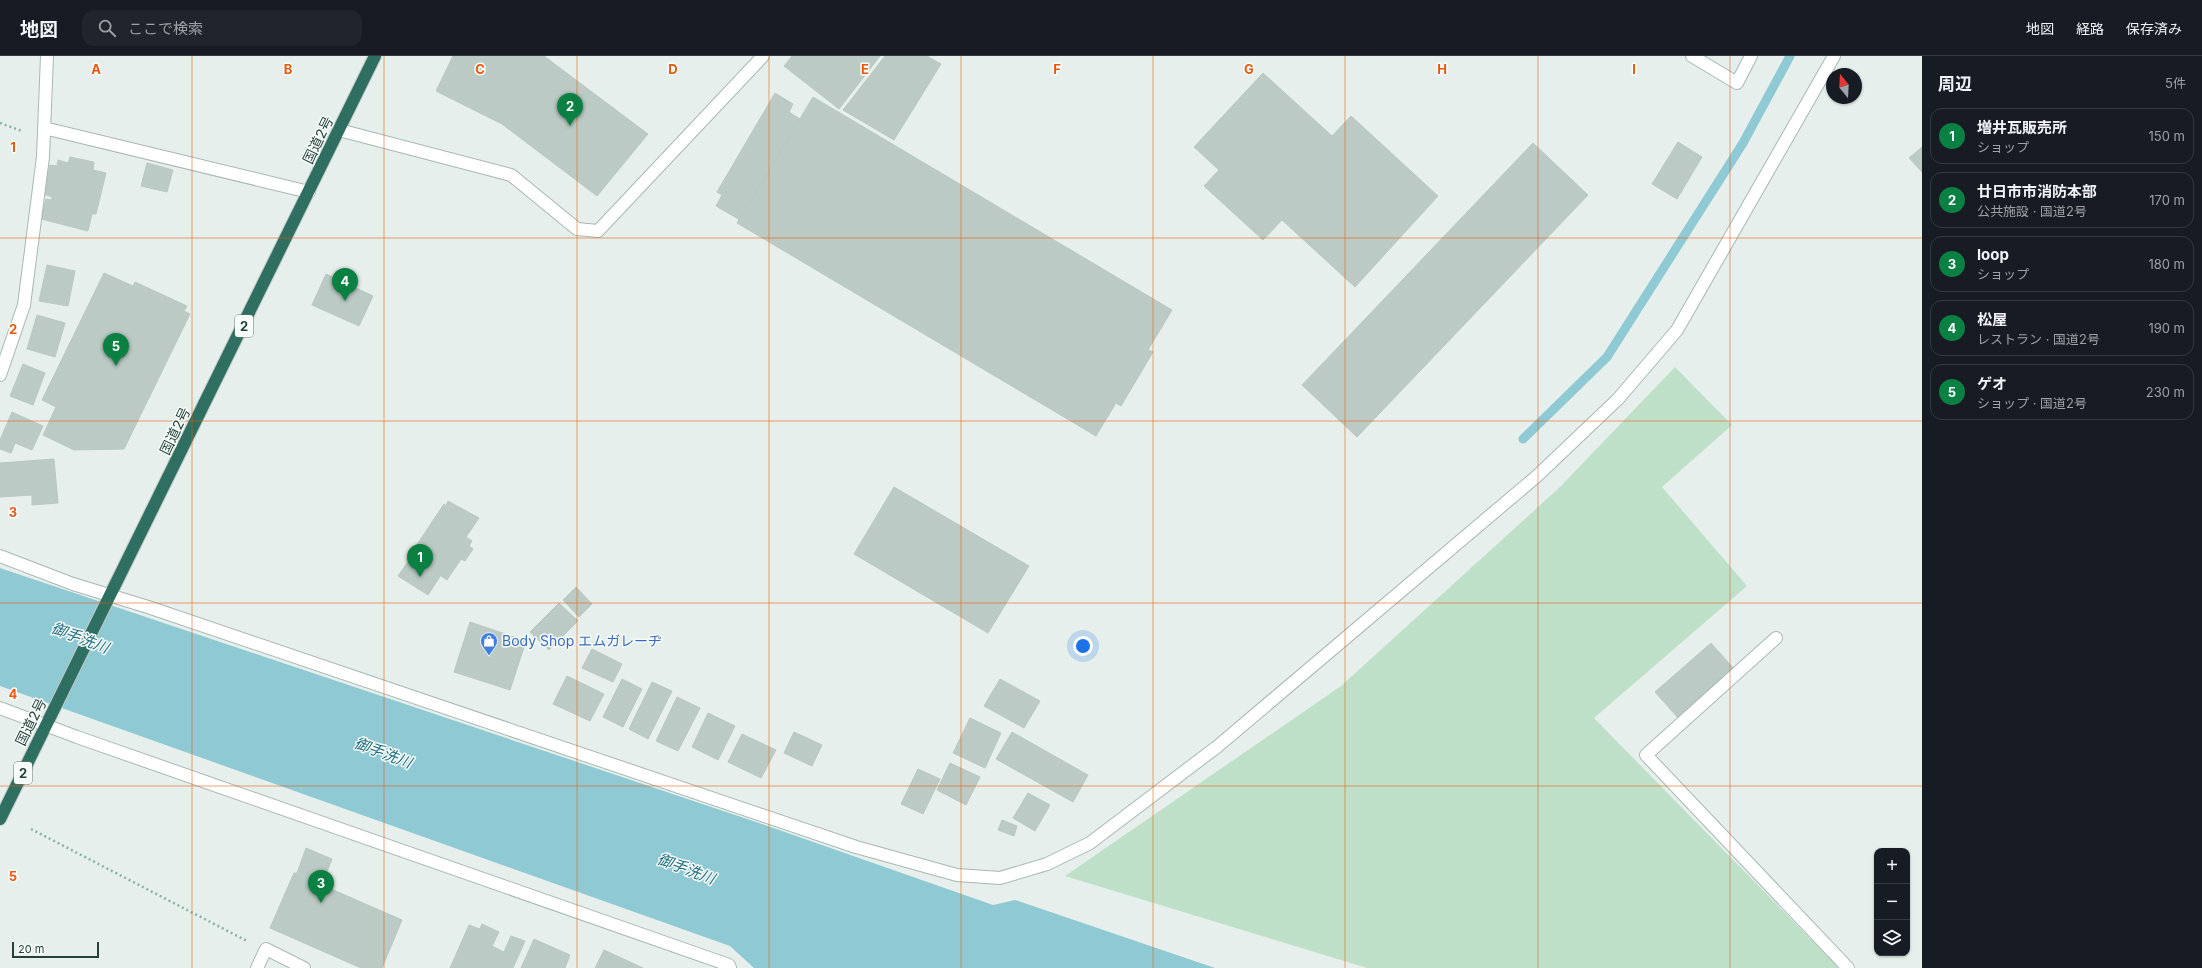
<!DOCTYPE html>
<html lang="ja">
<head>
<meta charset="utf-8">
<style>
	:root { --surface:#171b24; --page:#20242c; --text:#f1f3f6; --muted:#9ea1a6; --line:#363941; --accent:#0b8043 }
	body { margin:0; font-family:Inter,"Noto Sans JP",sans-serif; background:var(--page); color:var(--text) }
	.controls { position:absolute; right:12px; bottom:12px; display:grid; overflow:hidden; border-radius:8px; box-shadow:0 1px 3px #0004 }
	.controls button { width:36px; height:36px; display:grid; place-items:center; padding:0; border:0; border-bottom:1px solid var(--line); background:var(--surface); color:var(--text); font:20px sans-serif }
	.compass { position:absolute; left:1826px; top:12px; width:36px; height:36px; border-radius:50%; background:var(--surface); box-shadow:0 1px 3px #0004; rotate:342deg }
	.scale { position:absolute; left:12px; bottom:10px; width:87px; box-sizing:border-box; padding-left:4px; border:2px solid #24423a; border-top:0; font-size:11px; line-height:14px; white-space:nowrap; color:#24423a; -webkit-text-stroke:3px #f7fbf9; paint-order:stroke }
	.you { position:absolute; left:1083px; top:590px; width:14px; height:14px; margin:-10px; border:3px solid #fff; border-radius:50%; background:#1a73e8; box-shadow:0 0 0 6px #1a73e833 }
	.badge { display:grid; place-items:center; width:26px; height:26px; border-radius:50%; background:var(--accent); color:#fff; font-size:13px; font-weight:700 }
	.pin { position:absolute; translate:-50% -33px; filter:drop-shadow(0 1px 2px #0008) }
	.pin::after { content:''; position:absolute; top:21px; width:14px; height:12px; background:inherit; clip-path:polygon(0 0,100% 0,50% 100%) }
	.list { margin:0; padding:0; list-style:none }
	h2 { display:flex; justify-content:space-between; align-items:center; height:52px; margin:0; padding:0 16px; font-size:17px }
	h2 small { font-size:13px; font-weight:400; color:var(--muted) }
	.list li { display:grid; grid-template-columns:26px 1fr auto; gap:12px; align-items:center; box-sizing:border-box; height:56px; margin:0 8px 8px; padding:0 8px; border:1px solid var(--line); border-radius:12px }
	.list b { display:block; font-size:15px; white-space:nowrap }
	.list p { margin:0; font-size:13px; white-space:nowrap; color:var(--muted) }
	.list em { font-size:13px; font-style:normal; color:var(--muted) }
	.icon { flex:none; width:22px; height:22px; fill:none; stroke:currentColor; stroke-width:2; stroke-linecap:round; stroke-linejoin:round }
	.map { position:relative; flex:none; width:1922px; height:912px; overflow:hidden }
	header { display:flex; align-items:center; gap:24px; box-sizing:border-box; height:56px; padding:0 20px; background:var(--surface); border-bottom:1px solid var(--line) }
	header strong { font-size:19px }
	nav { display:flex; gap:22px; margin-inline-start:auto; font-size:14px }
	.search { width:280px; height:36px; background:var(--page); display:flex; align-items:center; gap:10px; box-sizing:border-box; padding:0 14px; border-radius:12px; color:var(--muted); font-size:15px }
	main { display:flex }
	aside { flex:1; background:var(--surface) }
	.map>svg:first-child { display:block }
	.green { fill:#bfe0c8 }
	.water { fill:#8ec9d4 }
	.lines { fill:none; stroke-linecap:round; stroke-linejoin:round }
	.stream { stroke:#8ec9d4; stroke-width:9 }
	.building { fill:#bbcac4; stroke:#b8c9c2 }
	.minor-casing { stroke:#a8b8b2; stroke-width:14 }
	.highway-casing { stroke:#c2cac8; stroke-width:14 }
	.path { stroke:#86b3a5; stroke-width:2.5; stroke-dasharray:2 3; stroke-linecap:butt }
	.minor { stroke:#fff; stroke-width:12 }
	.highway { stroke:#2f6f62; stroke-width:12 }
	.grid { fill:none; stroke:#e8590c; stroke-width:1; stroke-opacity:0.55 }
	.labels { text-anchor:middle; stroke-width:3; stroke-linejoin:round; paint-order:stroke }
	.shield { fill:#f7fbf9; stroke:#637a73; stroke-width:1 }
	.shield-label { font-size:13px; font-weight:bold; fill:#24423a }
	.street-label { font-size:14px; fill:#24423a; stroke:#f7fbf9 }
	.shop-label { font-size:14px; fill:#366cbe; stroke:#f7fbf9; text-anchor:start }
	.water-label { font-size:15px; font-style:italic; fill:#1c6f80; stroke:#f7fbf9 }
	.grid-label { font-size:13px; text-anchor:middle; font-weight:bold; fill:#e8590c; stroke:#f7fbf9; stroke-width:3; stroke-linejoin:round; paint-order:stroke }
</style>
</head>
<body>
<header>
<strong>地図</strong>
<div class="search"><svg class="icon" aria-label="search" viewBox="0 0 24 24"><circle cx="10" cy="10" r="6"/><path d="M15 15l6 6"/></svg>ここで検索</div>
<nav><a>地図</a><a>経路</a><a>保存済み</a></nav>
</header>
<main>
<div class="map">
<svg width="1922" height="912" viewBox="0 0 1922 912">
	<rect width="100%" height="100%" fill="#e6efeb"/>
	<path class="green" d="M1675,311L1732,369L1662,431L1747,530L1594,662L1839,912H1367L1065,820L1341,630L1560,431Z"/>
	<path class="water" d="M0,512L759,767L993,849L1015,844L1215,912H754L730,890L0,630Z"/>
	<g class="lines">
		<path class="stream" d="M1523,383L1607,301L1743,87L1790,0"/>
	</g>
	<path class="building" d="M453,0H544L648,78L597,140L502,68L436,35Z
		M792,0H880L839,53L784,10Z
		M885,0H927L941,8L894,84L843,54Z
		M1263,17L1332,80L1351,60L1438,140L1355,231L1282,164L1263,184L1204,130L1219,114L1194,91Z
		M775,37L793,48L789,56L800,63L740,164L716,150L722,139L717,136Z
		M813,41L1172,254L1148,294L1153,296L1121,350L1116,347L1096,380L737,167Z
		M1678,86L1702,101L1677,143L1652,128Z
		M1533,87L1588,139L1357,381L1302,329Z
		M1922,91V116L1909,102Z
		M70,101L94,106L93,114L106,117L96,158H92L88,175L41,163L46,143L51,144L52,141L43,138L50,109L57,110L58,104L68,107Z
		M147,107L173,114L167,136L141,130Z
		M47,209L75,215L68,250L39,245Z
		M104,217L133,230L135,226L187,250L184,255L190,258L124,393L74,394L43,379L56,351L42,344Z
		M326,218L373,240L359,270L312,249Z
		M37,259L65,267L55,301L27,293Z
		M23,308L45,317L33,349L10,340Z
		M12,356L43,370L32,394L15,387L11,397L0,393V384Z
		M54,403L58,447L32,449V439L0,441V407Z
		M894,431L1029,510L988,577L854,498Z
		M448,445L479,462L466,481L472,485L469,490L473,493L465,505L461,503L447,524L410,499L444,448L446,450Z
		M412,500L441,519L428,539L398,520Z
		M576,531L592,548L579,561L563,544Z
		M559,547L578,565L549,594L530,576Z
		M470,566L526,585L510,634L454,616Z
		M1711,587L1735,614L1679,663L1655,636Z
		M592,593L622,608L613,626L582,612Z
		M567,620L604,638L590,665L553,648Z
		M622,623L642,633L623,671L603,661Z
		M1000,623L1040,645L1024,672L984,650Z
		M652,626L672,635L648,683L629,673Z
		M677,641L700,652L678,695L656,685Z
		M708,657L735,670L718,704L692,691Z
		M970,662L1001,677L985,712L953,697Z
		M794,676L822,689L812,710L784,697Z
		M1012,676L1088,719L1073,746L996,703Z
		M742,678L776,694L761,722L728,706Z
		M950,707L980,721L966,749L937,734Z
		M918,713L940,723L923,758L901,748Z
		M1028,737L1050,749L1035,775L1013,762Z
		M1002,764L1017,770L1014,780L998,774Z
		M306,792L332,803L322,829L402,864L382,912H361L270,872L294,817H297Z
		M482,868L499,876L492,890L504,896L511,880L525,885L513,912H450L469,869L480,873Z
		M534,883L570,899L565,912H521Z
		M604,894L643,912H595Z"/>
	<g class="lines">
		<g class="minor-casing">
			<path id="minor" d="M1692,0L1737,27L1751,0
				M44,72L309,136
				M339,74L511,119L577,173L598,175L763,0
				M0,319L24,249L43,101L47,0
				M0,500L73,528L148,551L856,791L957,819L1000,822L1047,808L1090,787L1218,690L1537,420L1618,343L1677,274L1834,0
				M1776,582L1646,699L1848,912
				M0,652L77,681L729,909L730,912
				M257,912L266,893L304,912"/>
		</g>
		<g class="highway-casing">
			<path id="highway" d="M0,763L375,0"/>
		</g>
		<path class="path" d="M0,67L22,75
			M31,773L247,885"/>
		<use href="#minor" class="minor"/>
		<use href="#highway" class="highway"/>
	</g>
	<path class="grid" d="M192,0V912M384,0V912M577,0V912M769,0V912M961,0V912M1153,0V912M1345,0V912M1538,0V912M1730,0V912M0,182H1922M0,365H1922M0,547H1922M0,730H1922"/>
	<defs>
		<g id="shop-pin" transform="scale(0.9)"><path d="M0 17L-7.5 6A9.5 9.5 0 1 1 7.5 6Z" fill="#3f7fe0" stroke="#f7fbf9"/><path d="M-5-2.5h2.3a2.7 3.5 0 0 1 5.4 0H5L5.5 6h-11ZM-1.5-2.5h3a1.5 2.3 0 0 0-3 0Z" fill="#fff"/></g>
	</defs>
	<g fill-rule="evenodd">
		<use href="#shop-pin" x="489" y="585"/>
	</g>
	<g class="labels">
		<g class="shield">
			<rect x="235" y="259" width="18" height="22" rx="3"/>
			<rect x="14" y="706" width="18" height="22" rx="3"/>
		</g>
		<g class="shield-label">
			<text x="244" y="275">2</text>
			<text x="23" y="722">2</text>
		</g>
		<g class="street-label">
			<text transform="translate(318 84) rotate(-64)" y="5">国道2号</text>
			<text transform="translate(175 375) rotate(-64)" y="5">国道2号</text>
			<text transform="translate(31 666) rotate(-63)" y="5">国道2号</text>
		</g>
		<g class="shop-label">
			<text x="502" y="590">Body Shop エムガレーヂ</text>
		</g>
		<g class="water-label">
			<text transform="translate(80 582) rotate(21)" y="5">御手洗川</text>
			<text transform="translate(383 697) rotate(21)" y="5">御手洗川</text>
			<text transform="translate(686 813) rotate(21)" y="5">御手洗川</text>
		</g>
	</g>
	<g class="grid-label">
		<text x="96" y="18">A</text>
		<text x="288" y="18">B</text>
		<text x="480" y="18">C</text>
		<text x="673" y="18">D</text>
		<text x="865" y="18">E</text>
		<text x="1057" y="18">F</text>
		<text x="1249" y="18">G</text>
		<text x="1442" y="18">H</text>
		<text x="1634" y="18">I</text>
		<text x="13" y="96">1</text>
		<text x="13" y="278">2</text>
		<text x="13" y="461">3</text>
		<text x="13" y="643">4</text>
		<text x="13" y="825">5</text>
	</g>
</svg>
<div class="controls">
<button>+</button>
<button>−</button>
<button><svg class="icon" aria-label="layers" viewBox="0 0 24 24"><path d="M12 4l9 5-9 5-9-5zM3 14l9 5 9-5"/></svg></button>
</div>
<svg class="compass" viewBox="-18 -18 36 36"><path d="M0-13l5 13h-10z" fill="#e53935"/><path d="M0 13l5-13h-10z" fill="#9ea1a6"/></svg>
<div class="scale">20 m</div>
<div class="you"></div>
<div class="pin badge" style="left:420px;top:521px">1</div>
<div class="pin badge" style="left:570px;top:70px">2</div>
<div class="pin badge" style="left:321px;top:847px">3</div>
<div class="pin badge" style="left:345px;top:245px">4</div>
<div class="pin badge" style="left:116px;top:310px">5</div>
</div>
<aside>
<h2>周辺<small>5件</small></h2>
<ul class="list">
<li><span class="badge">1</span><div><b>増井瓦販売所</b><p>ショップ</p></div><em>150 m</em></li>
<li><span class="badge">2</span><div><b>廿日市市消防本部</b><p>公共施設 · 国道2号</p></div><em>170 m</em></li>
<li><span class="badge">3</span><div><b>loop</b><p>ショップ</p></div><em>180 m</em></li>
<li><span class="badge">4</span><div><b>松屋</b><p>レストラン · 国道2号</p></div><em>190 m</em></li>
<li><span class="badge">5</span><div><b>ゲオ</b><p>ショップ · 国道2号</p></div><em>230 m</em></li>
</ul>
</aside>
</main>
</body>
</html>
